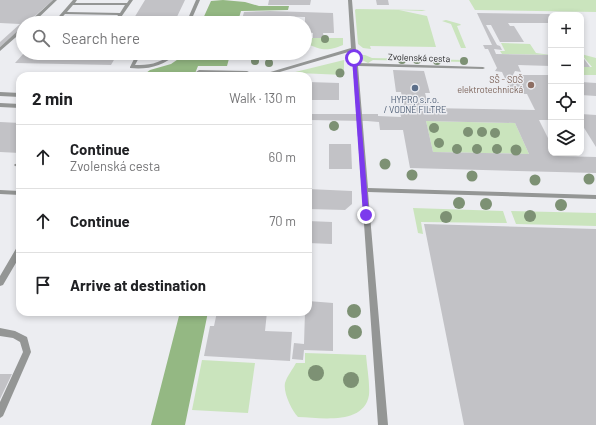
<!DOCTYPE html>
<html lang="en">
<head>
<meta charset="utf-8">
<style>
	:root { --surface:#fff; --page:#f6f6f6; --text:#202124; --muted:#757577; --line:#e0e0e0 }
	body { margin:0; font-family:Barlow,sans-serif; background:var(--page); color:var(--text) }
	.controls { position:absolute; right:12px; top:12px; display:grid; overflow:hidden; border-radius:8px; box-shadow:0 2px 6px #0003 }
	.controls button { width:36px; height:36px; display:grid; place-items:center; padding:0; border:0; border-bottom:1px solid var(--line); background:var(--surface); color:var(--text); font:20px sans-serif }
	.stop { position:absolute; width:12px; height:12px; margin:-9px; border:3px solid #7c3aed; border-radius:50%; background:#fff }
	.stop.end { background:#7c3aed; border-color:#fff; box-shadow:0 1px 4px #0008 }
	.list { margin:0; padding:0; list-style:none }
	h2 { display:flex; justify-content:space-between; align-items:center; height:52px; margin:0; padding:0 16px; font-size:17px }
	h2 small { font-size:13px; font-weight:400; color:var(--muted) }
	.list li { display:grid; grid-template-columns:26px 1fr auto; gap:12px; align-items:center; box-sizing:border-box; height:64px; padding:0 16px; border-top:1px solid var(--line) }
	.list b { display:block; font-size:15px; white-space:nowrap }
	.list p { margin:0; font-size:13px; white-space:nowrap; color:var(--muted) }
	.list em { font-size:13px; font-style:normal; color:var(--muted) }
	.icon { flex:none; width:22px; height:22px; fill:none; stroke:currentColor; stroke-width:2; stroke-linecap:round; stroke-linejoin:round }
	.map { position:relative; flex:none; width:596px; height:425px; overflow:hidden }
	.search { position:absolute; background:var(--surface); box-shadow:0 2px 6px #0003; left:16px; top:16px; width:296px; height:44px; display:flex; align-items:center; gap:10px; box-sizing:border-box; padding:0 14px; border-radius:22px; color:var(--muted); font-size:15px }
	.panel { position:absolute; background:var(--surface); box-shadow:0 2px 6px #0003; left:16px; top:72px; width:296px; height:244px; border-radius:12px }
	.map>svg:first-child { display:block }
	.green { fill:#cae4bd }
	.forest { fill:#94b883 }
	.building { fill:#c2c2c6; fill-rule:evenodd }
	.lines { fill:none; stroke-linecap:round; stroke-linejoin:round }
	.lane { fill:#949695; fill-rule:evenodd }
	.tree { fill:#7d9174 }
	.route { fill:#7c3aed }
	.education-dot { fill:#8d6e63; stroke:#ecedf1; stroke-width:1.5 }
	.service-dot { fill:#5c6f8a; stroke:#ecedf1; stroke-width:1.5 }
	.labels { text-anchor:middle; stroke-width:3; stroke-linejoin:round; paint-order:stroke }
	.far-street-label { font-size:9px; fill:#19191a; stroke:#ecedf1 }
	.far-education-label { font-size:9px; fill:#785e54; stroke:#ecedf1; text-anchor:end }
	.far-service-label { font-size:9px; fill:#4e5e75; stroke:#ecedf1 }
</style>
</head>
<body>
<div class="map">
<svg width="596" height="425" viewBox="0 0 596 425">
	<rect width="100%" height="100%" fill="#ecedf1"/>
	<path class="green" d="M469,0H596V12L475,10Z
		M356,9L426,10L422,11L399,10L427,16L436,47L370,46L371,49L363,48L358,44L355,10Z
		M446,20L460,24L461,25L457,26L466,48H461L451,24L442,21Z
		M308,38H343V45C326,52 322,50 305,43V39Z
		M501,43L530,44L536,53L551,55L502,54L500,51H505Z
		M581,54L596,58V75H581V67H592Z
		M360,55H365L372,58L464,60L466,62L373,60L368,63L360,59Z
		M344,60V75L298,73L279,76Z
		M426,121L515,123L529,154L433,152Z
		M413,208L503,211L507,223L421,222L423,234L418,233Z
		M511,211L596,213V226L516,224Z
		M305,353L366,355C367,368 370,383 369,395C364,425 322,418 298,417C292,411 283,393 285,383C287,376 293,369 296,363H305Z
		M202,360L255,363L248,413L192,410Z"/>
	<path class="forest" d="M223,0L245,2L259,6H289L288,10L241,11L238,21L234,23H201L211,1Z
		M187,53H226L225,55H230L227,66H198L194,76H124H142L150,70L171,64Z
		M180,312H208L185,425H151Z"/>
	<path class="building" d="M0,0H53L27,23H23V27L0,47V42L20,24L0,23Z
		M145,0H185L174,23H131Z
		M269,0H311L310,5H268Z
		M376,0H388L389,5H377Z
		M270,11L333,13L334,33H323L324,38H313V33L305,32V17L270,16L269,23H241L244,12Z
		M477,13L551,14V23H508L510,26H514L524,42H500L491,25H486L497,45L500,46L502,50L494,49L496,54L551,55V66L518,65L521,72L515,71L513,75L516,81H521L517,75H551V120H539L551,144V153H556L558,156L596,157V173L410,168L403,130H380L379,122L367,121L308,120V114H378V116L401,117L399,107H404L401,92H396L393,70L424,71L430,93H425L429,108L535,110L527,94H512L502,72L495,71L497,68L488,49H485L483,45H492ZM426,121L515,123L529,154L433,152Z
		M24,53H118L111,65L15,63Z
		M234,53H284L281,58L273,59L232,58Z
		M581,56H582L590,67H581Z
		M308,82L339,83V100H308Z
		M581,82L596,83V96L581,95Z
		M581,114L596,115V147L581,123Z
		M0,122L20,123V153L0,152Z
		M329,144H351L352,169H329Z
		M308,189L352,191V204L345,210L308,209Z
		M308,221L332,222V244L308,243Z
		M424,224L596,229V425H464Z
		M308,301L333,303V351L304,350L303,360L292,359L294,343L304,344L305,312H308Z
		M217,312H267L265,331L292,332L290,361L204,356L210,326H214Z
		M0,374H12L0,399Z"/>
	<g class="lines">
		<path class="lane" d="M53,0H57L33,23H28Z
			M73,0H77L75,3H127L129,0H133L117,23H113L118,15L65,14L57,23H53ZM73,5H125L120,13L67,12Z
			M196,0H200L190,23H186Z
			M348,0H352L357,63L483,67L485,68L483,69L358,66L368,188L596,195V199L368,192L388,425H378L352,51L266,76H257L351,48Z
			M21,28H23V31L0,51V47Z
			M137,53H176V54C164,66 147,70 130,68V67ZM141,54L170,55C159,64 148,65 135,65Z
			M199,70L247,71L257,76H250L246,74L197,73L196,72Z
			M0,92L20,93V97L0,96Z
			M0,103L20,104V108L0,107Z
			M20,163V167L15,166L14,165L15,164Z
			M0,190L20,191V195L0,194Z
			M20,246V256L3,285L0,286V276L17,247Z
			M0,328L15,331L27,337L31,352L3,416L0,418V402L23,352L20,342L13,338L0,336Z"/>
	</g>
	<g class="tree">
		<circle cx="325" cy="39" r="4"/>
		<circle cx="402" cy="60" r="4"/>
		<circle cx="417" cy="60" r="4"/>
		<circle cx="255" cy="61" r="4"/>
		<circle cx="437" cy="61" r="4"/>
		<circle cx="464" cy="61" r="4"/>
		<circle cx="269" cy="63" r="4"/>
		<circle cx="340" cy="73" r="4.5"/>
		<circle cx="334" cy="126" r="5"/>
		<circle cx="434" cy="128" r="5"/>
		<circle cx="468" cy="132" r="5"/>
		<circle cx="482" cy="132" r="5"/>
		<circle cx="495" cy="133" r="5"/>
		<circle cx="439" cy="143" r="5"/>
		<circle cx="457" cy="149" r="5"/>
		<circle cx="477" cy="149" r="5"/>
		<circle cx="497" cy="149" r="5"/>
		<circle cx="516" cy="150" r="5.5"/>
		<circle cx="385" cy="164" r="5.5"/>
		<circle cx="412" cy="175" r="5.5"/>
		<circle cx="472" cy="176" r="5.5"/>
		<circle cx="589" cy="179" r="5.5"/>
		<circle cx="535" cy="180" r="5.5"/>
		<circle cx="459" cy="203" r="6"/>
		<circle cx="486" cy="204" r="6"/>
		<circle cx="561" cy="205" r="6"/>
		<circle cx="530" cy="216" r="6"/>
		<circle cx="446" cy="217" r="6"/>
		<circle cx="354" cy="311" r="7"/>
		<circle cx="355" cy="332" r="7"/>
		<circle cx="316" cy="373" r="8"/>
		<circle cx="351" cy="380" r="8"/>
	</g>
	<path class="route" d="M354,57L356,58L369,215L366,217L363,215L352,58Z"/>
	<circle class="education-dot" cx="531" cy="85" r="4"/>
	<circle class="service-dot" cx="415" cy="88" r="4"/>
	<g class="labels">
		<g class="far-street-label">
			<text transform="translate(419 58) rotate(2)" y="3">Zvolenská cesta</text>
		</g>
		<g class="far-education-label">
			<text x="523" y="83">SŠ - SOŠ<tspan x="523" dy="10">elektrotechnická</tspan></text>
		</g>
		<g class="far-service-label">
			<text x="415" y="103">HYPRO s.r.o.<tspan x="415" dy="10">/ VODNÉ FILTRE</tspan></text>
		</g>
	</g>
</svg>
<div class="controls">
<button>+</button>
<button>−</button>
<button><svg class="icon" aria-label="locate" viewBox="0 0 24 24"><circle cx="12" cy="12" r="6"/><path d="M12 2v4M12 18v4M2 12h4M18 12h4"/></svg></button>
<button><svg class="icon" aria-label="layers" viewBox="0 0 24 24"><path d="M12 4l9 5-9 5-9-5zM3 14l9 5 9-5"/></svg></button>
</div>
<div class="stop" style="left:354px;top:58px"></div>
<div class="stop end" style="left:366px;top:215px"></div>
<div class="search"><svg class="icon" aria-label="search" viewBox="0 0 24 24"><circle cx="10" cy="10" r="6"/><path d="M15 15l6 6"/></svg>Search here</div>
<section class="panel">
<h2>2 min<small>Walk · 130 m</small></h2>
<ul class="list">
<li><svg class="icon" aria-label="ahead" viewBox="0 0 24 24"><path d="M12 20V5M6 11l6-6 6 6"/></svg><div><b>Continue</b><p>Zvolenská cesta</p></div><em>60 m</em></li>
<li><svg class="icon" aria-label="ahead" viewBox="0 0 24 24"><path d="M12 20V5M6 11l6-6 6 6"/></svg><div><b>Continue</b></div><em>70 m</em></li>
<li><svg class="icon" aria-label="arrive" viewBox="0 0 24 24"><path d="M6 21V4h12l-3 4 3 4H6"/></svg><div><b>Arrive at destination</b></div></li>
</ul>
</section>
</div>
</body>
</html>
